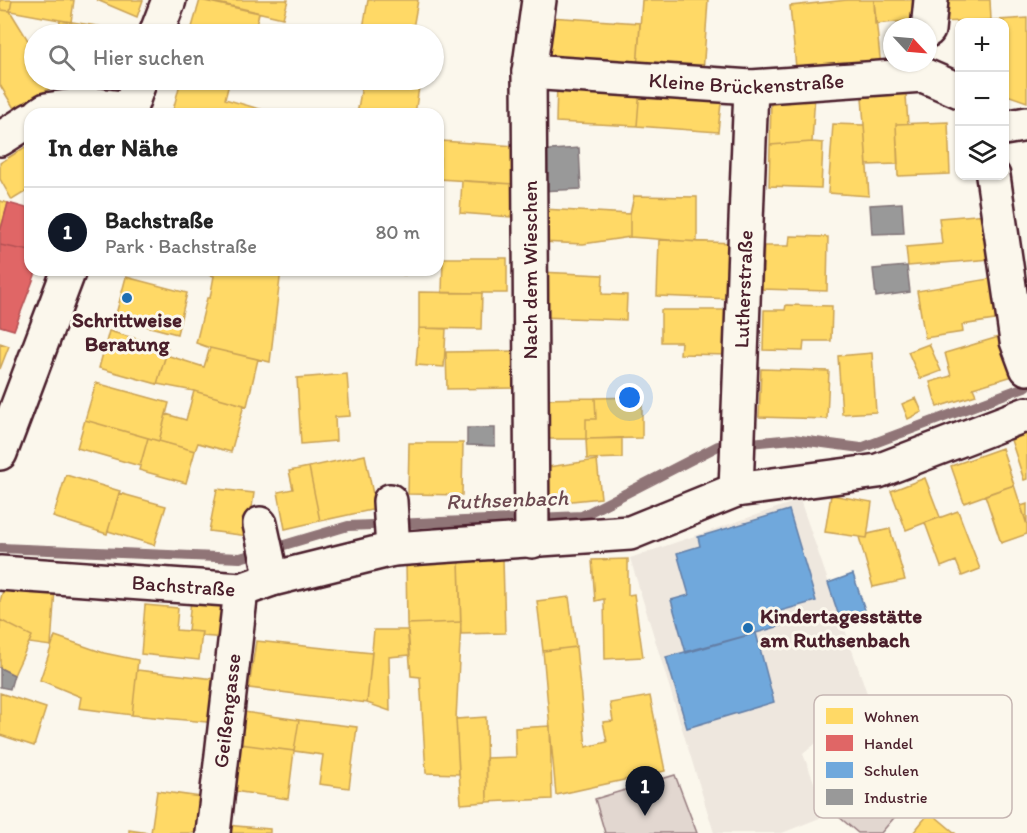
<!DOCTYPE html>
<html lang="de">
<head>
<meta charset="utf-8">
<style>
	:root { --surface:#fff; --page:#f6f6f6; --text:#222; --muted:#767676; --line:#e0e0e0; --accent:#111827 }
	body { margin:0; font-family:Itim,sans-serif; background:var(--page); color:var(--text) }
	.controls { position:absolute; right:18px; top:18px; display:grid; overflow:hidden; border-radius:12px; box-shadow:0 2px 4px #0004 }
	.controls button { width:54px; height:54px; display:grid; place-items:center; padding:0; border:0; border-bottom:2px solid var(--line); background:var(--surface); color:var(--text); font:30px sans-serif }
	.compass { position:absolute; left:883px; top:18px; width:54px; height:54px; border-radius:50%; background:var(--surface); box-shadow:0 2px 4px #0004; rotate:116deg }
	.you { position:absolute; left:630px; top:398px; width:21px; height:21px; margin:-15px; border:4px solid #fff; border-radius:50%; background:#1a73e8; box-shadow:0 0 0 9px #1a73e833 }
	.badge { display:grid; place-items:center; width:39px; height:39px; border-radius:50%; background:var(--accent); color:#fff; font-size:20px; font-weight:700 }
	.pin { position:absolute; translate:-50% -50px; filter:drop-shadow(0 2px 3px #0008) }
	.pin::after { content:''; position:absolute; top:32px; width:21px; height:18px; background:inherit; clip-path:polygon(0 0,100% 0,50% 100%) }
	.list { margin:0; padding:0; list-style:none }
	h2 { display:flex; justify-content:space-between; align-items:center; height:78px; margin:0; padding:0 24px; font-size:26px }
	h2 small { font-size:20px; font-weight:400; color:var(--muted) }
	.list li { display:grid; grid-template-columns:39px 1fr auto; gap:18px; align-items:center; box-sizing:border-box; height:90px; padding:0 24px; border-top:2px solid var(--line) }
	.list b { display:block; font-size:22px; white-space:nowrap }
	.list p { margin:0; font-size:20px; white-space:nowrap; color:var(--muted) }
	.list em { font-size:20px; font-style:normal; color:var(--muted) }
	.icon { flex:none; width:33px; height:33px; fill:none; stroke:currentColor; stroke-width:2; stroke-linecap:round; stroke-linejoin:round }
	.map { position:relative; flex:none; width:1027px; height:833px; overflow:hidden }
	.search { position:absolute; background:var(--surface); box-shadow:0 2px 4px #0004; left:24px; top:24px; width:420px; height:66px; display:flex; align-items:center; gap:15px; box-sizing:border-box; padding:0 21px; border-radius:33px; color:var(--muted); font-size:22px }
	.panel { position:absolute; background:var(--surface); box-shadow:0 2px 4px #0004; left:24px; top:108px; width:420px; height:168px; border-radius:18px }
	.map>svg:first-child { display:block }
	.built { fill:#eee7de }
	.green { fill:#e2d7d0; stroke:#967b7e; stroke-width:1.5 }
	.homes { fill:#ffd966; stroke:#c9a154; stroke-width:1.5 }
	.shops { fill:#e06666; stroke:#b35154; stroke-width:1.5 }
	.schools { fill:#6fa8dc; stroke:#647fa7; stroke-width:1.5 }
	.industry { fill:#999; stroke:#817478; stroke-width:1.5 }
	.lines { fill:none; stroke-linecap:round; stroke-linejoin:round }
	.stream { stroke:#907477; stroke-width:10 }
	.minor-casing { stroke:#4a1f2b; stroke-width:38 }
	.minor { stroke:#fbf7ec; stroke-width:33 }
	.poi-dot { fill:#1f6fb2; stroke:#fbf7ec; stroke-width:2 }
	.labels { text-anchor:middle; stroke-width:6; stroke-linejoin:round; paint-order:stroke }
	.street-label { font-size:21px; fill:#4a1f2b; stroke:#fbf7ec }
	.poi-label { font-size:21px; font-weight:bold; fill:#4a1f2b; stroke:#fbf7ec }
	.water-label { font-size:22px; font-style:italic; fill:#6d4a51; stroke:#fbf7ec }
	.key { fill:#fbf7ec; stroke:#c6b6b2; stroke-width:1.5 }
	.key-label { font-size:16px; fill:#4a1f2b }
</style>
</head>
<body>
<div class="map">
<svg width="1027" height="833" viewBox="0 0 1027 833">
	<rect width="100%" height="100%" fill="#fbf7ec"/>
	<filter id="ink" filterUnits="userSpaceOnUse"><feTurbulence type="fractalNoise" baseFrequency=".0167" numOctaves="2"/><feDisplacementMap in="SourceGraphic" scale="12" xChannelSelector="R" yChannelSelector="G"/><feConvolveMatrix kernelMatrix="1 2 1 2 8 2 1 2 1" color-interpolation-filters="sRGB"/></filter>
	<g filter="url(#ink)">
		<path class="built" d="M800,500L869,699L803,754L827,815L782,833H714L630,558Z"/>
		<path class="green" d="M900,743L934,771L881,833H858L838,816Z
			M675,775L697,833H605L595,799Z"/>
		<path class="homes" d="M0,0H12L10,11L0,10Z
			M12,0H74L71,22L10,11Z
			M97,0H143L137,17Z
			M200,0L259,13L255,30L272,34H190Z
			M205,0H288L283,18Z
			M368,0H418L412,34H362Z
			M642,0H708L703,74L637,69Z
			M847,0H874L881,67L797,78L790,6Z
			M874,0H921L918,20L875,24Z
			M936,0H990L991,20L937,22Z
			M0,10L10,11L34,50V80H53L57,84L15,110L0,85Z
			M549,17L640,23L637,69L546,63Z
			M1027,18V102L1004,94V22H983L982,21Z
			M60,20L122,30L121,34H58Z
			M181,80H230L225,99L277,114H187L173,110Z
			M286,80H310L309,86Z
			M363,80L419,87L415,114H357Z
			M557,81L640,88L637,126L556,122Z
			M905,81L908,124H896L898,164L867,165L861,84Z
			M640,88L722,93L718,132L637,126Z
			M815,93L812,142L770,145L771,95Z
			M948,122L950,174L898,176L896,124Z
			M833,124L864,125L869,196L828,193Z
			M441,141L516,146L514,184L439,179Z
			M812,142L823,143L821,188L769,186L770,145Z
			M30,144V189L12,200L0,179V163Z
			M462,181L514,184L511,217L460,213Z
			M634,196L697,197V242L630,237V214Z
			M0,201L8,203L0,232Z
			M543,209L630,214V237L583,244L541,242Z
			M988,214L991,259L908,266L906,247L942,244L939,218Z
			M790,236L828,237L827,291L762,289L764,246H789Z
			M659,240L734,243L732,299L657,296Z
			M443,258H507V293H442Z
			M193,270H281L270,362L210,348L196,343L207,298H210L214,276Z
			M374,270H406L405,275Z
			M540,272L603,275L602,294L627,295L626,320L539,317Z
			M126,277L187,293L177,334L115,318Z
			M994,278L1001,319L962,325L963,332L925,338L917,291Z
			M419,292L482,293L481,329L419,328Z
			M786,305L832,306L831,341H804L803,351L763,350L764,310H785Z
			M661,310H732L731,355L680,354L681,342H661Z
			M419,328L446,329L444,367L416,365Z
			M109,331L168,348L157,384L99,368Z
			M1002,336L1013,376L973,388L976,395L937,407L930,382L951,376L945,353Z
			M0,343L9,346L0,369Z
			M929,344L941,371L920,379L908,352Z
			M210,348L258,359L247,406L194,391L157,384L166,355L204,367Z
			M520,351V388L447,389L446,352Z
			M872,353L876,412L842,414L838,356Z
			M761,369L829,371L827,419L759,417Z
			M347,374L350,416L335,417L336,441L301,444L297,378Z
			M96,383L169,403L159,441L85,420Z
			M194,391L244,405L231,452L198,443L195,451L159,441L166,414L186,420Z
			M642,397V438L586,439V419H596L595,398Z
			M595,398L596,419H586V439H540V399Z
			M916,398L922,412L908,419L902,404Z
			M85,420L148,438L140,466L77,448Z
			M1027,434V479L1024,480L1011,440Z
			M148,438L195,451L186,483L139,470Z
			M622,438V458L587,459L586,439Z
			M409,443H463L462,495L408,494Z
			M1002,448L1014,485L964,503L951,466Z
			M365,455L376,509L320,521L309,467Z
			M597,460L601,498L543,504L541,468Z
			M309,467L320,521L285,529L278,492L293,489L289,471Z
			M66,475L120,491L107,534L53,517Z
			M925,478L940,517L906,530L891,491Z
			M1014,485L1027,525V534L1001,543L985,495Z
			M217,489L254,493L248,536L209,531Z
			M119,493L166,506L154,545L108,531Z
			M831,495L872,502L867,538L825,532Z
			M1027,504V524L1021,506Z
			M958,511L980,569L962,576L956,561L941,567L925,523Z
			M890,529L905,580L873,587L859,537L867,538L868,534Z
			M503,559L505,633L461,634L459,560Z
			M628,559V595L634,594L643,657L605,659L604,599L595,601L592,560Z
			M459,560L461,622L407,624L406,562Z
			M4,587L55,589L51,646L29,643L32,636L0,620V601Z
			M569,597L576,647L543,651L537,601Z
			M191,599L230,603L226,638L201,636L202,632L188,631Z
			M145,605L178,608L176,630L202,632L199,660L141,654Z
			M0,620L32,636L14,675L0,668Z
			M461,622L456,719L459,774L426,773L420,677L411,676L407,624Z
			M374,630H408L410,655L389,657L390,711L367,703Z
			M55,636L104,653L138,660L132,715L79,708L81,697L40,680Z
			M256,641L372,653L367,703L249,688Z
			M576,647L586,747L607,742L603,722L613,721L610,703L650,696L665,771L556,795L543,651Z
			M137,670L223,680L217,723L132,715Z
			M0,693L46,708L34,746L0,735Z
			M244,712L299,720L294,751L240,744Z
			M486,717L487,802L461,804L456,719Z
			M299,720L357,727L349,788L319,784L323,755L294,751Z
			M550,726L552,799L487,802L486,758L516,757L515,728Z
			M240,744L294,751L288,799L234,791Z
			M157,791L208,798L204,833H151Z
			M930,812L955,833H913Z
			M225,825L270,829V833H224Z
			M129,830L149,833H129Z"/>
		<path class="shops" d="M8,203L30,209V251L0,245V232Z
			M0,245L30,251V270H37L14,330L0,326Z"/>
		<path class="schools" d="M789,510L816,601L780,611L784,625L686,653L671,600L689,595L677,553L700,546L698,537Z
			M853,574L868,619L843,628L828,583Z
			M756,633L774,702L687,728L666,657Z"/>
		<path class="industry" d="M579,148L581,189L540,191L537,151Z
			M902,203L904,233L872,234L870,205Z
			M907,266L910,292L876,297L873,269Z
			M467,428H495V446L467,445Z
			M0,668L14,675L10,689L0,687Z"/>
		<g class="lines">
			<path class="stream" d="M1,548L240,558L348,526L582,516L718,446L793,439L861,448L1027,386"/>
			<g class="minor-casing">
				<g id="minor">
					<path d="M928,30L931,0"/>
					<path d="M156,34L169,0"/>
					<path id="s1" d="M529,72L751,87L923,75L960,91"/>
					<path d="M40,114L46,110L87,104L130,109"/>
					<path d="M128,114L140,80"/>
					<path d="M1004,128L1027,124"/>
					<path d="M0,139L30,120"/>
					<path d="M993,176L1017,341L1027,368"/>
					<path d="M0,453L69,270"/>
					<path id="s2" d="M736,490L751,87"/>
					<path d="M390,501L393,549"/>
					<path d="M260,524L272,579"/>
					<path d="M532,541L529,72L539,0"/>
					<path id="s3" d="M0,573L241,590L272,579L393,549L630,533L736,490L878,471L1027,414"/>
					<path id="s4" d="M213,833L241,590"/>
				</g>
			</g>
			<use href="#minor" class="minor"/>
		</g>
	</g>
	<g class="poi-dot">
		<circle cx="127" cy="298" r="6"/>
		<circle cx="748" cy="628" r="6"/>
	</g>
	<g class="labels">
		<g class="street-label">
			<text dy="7" stroke="none"><textPath href="#s1" startOffset="218">Kleine Brückenstraße</textPath></text>
			<text transform="translate(530 270) rotate(-90)" y="7">Nach dem Wieschen</text>
			<text dy="7" stroke="none"><textPath href="#s2" startOffset="201">Lutherstraße</textPath></text>
			<text dy="7" stroke="none"><textPath href="#s3" startOffset="184">Bachstraße</textPath></text>
			<text dy="7" stroke="none"><textPath href="#s4" startOffset="123">Geißengasse</textPath></text>
		</g>
		<g class="poi-label">
			<text x="127" y="327">Schrittweise<tspan x="127" dy="24">Beratung</tspan></text>
			<text x="760" y="623" text-anchor="start">Kindertagesstätte<tspan x="760" dy="24">am Ruthsenbach</tspan></text>
		</g>
		<g class="water-label">
			<text transform="translate(507 499) rotate(-2)" y="8">Ruthsenbach</text>
		</g>
	</g>
	<rect x="814" y="695" width="198" height="123" rx="9" class="key"/>
	<rect x="826" y="708" width="27" height="16" fill="#ffd966"/>
	<rect x="826" y="735" width="27" height="16" fill="#e06666"/>
	<rect x="826" y="762" width="27" height="16" fill="#6fa8dc"/>
	<rect x="826" y="789" width="27" height="16" fill="#999"/>
	<g class="key-label">
		<text x="864" y="722">Wohnen</text>
		<text x="864" y="749">Handel</text>
		<text x="864" y="776">Schulen</text>
		<text x="864" y="803">Industrie</text>
	</g>
</svg>
<div class="controls">
<button>+</button>
<button>−</button>
<button><svg class="icon" aria-label="layers" viewBox="0 0 24 24"><path d="M12 4l9 5-9 5-9-5zM3 14l9 5 9-5"/></svg></button>
</div>
<svg class="compass" viewBox="-18 -18 36 36"><path d="M0-13l5 13h-10z" fill="#e53935"/><path d="M0 13l5-13h-10z" fill="#767676"/></svg>
<div class="you"></div>
<div class="pin badge" style="left:645px;top:816px">1</div>
<div class="search"><svg class="icon" aria-label="search" viewBox="0 0 24 24"><circle cx="10" cy="10" r="6"/><path d="M15 15l6 6"/></svg>Hier suchen</div>
<section class="panel">
<h2>In der Nähe<small></small></h2>
<ul class="list">
<li><span class="badge">1</span><div><b>Bachstraße</b><p>Park · Bachstraße</p></div><em>80 m</em></li>
</ul>
</section>
</div>
</body>
</html>
